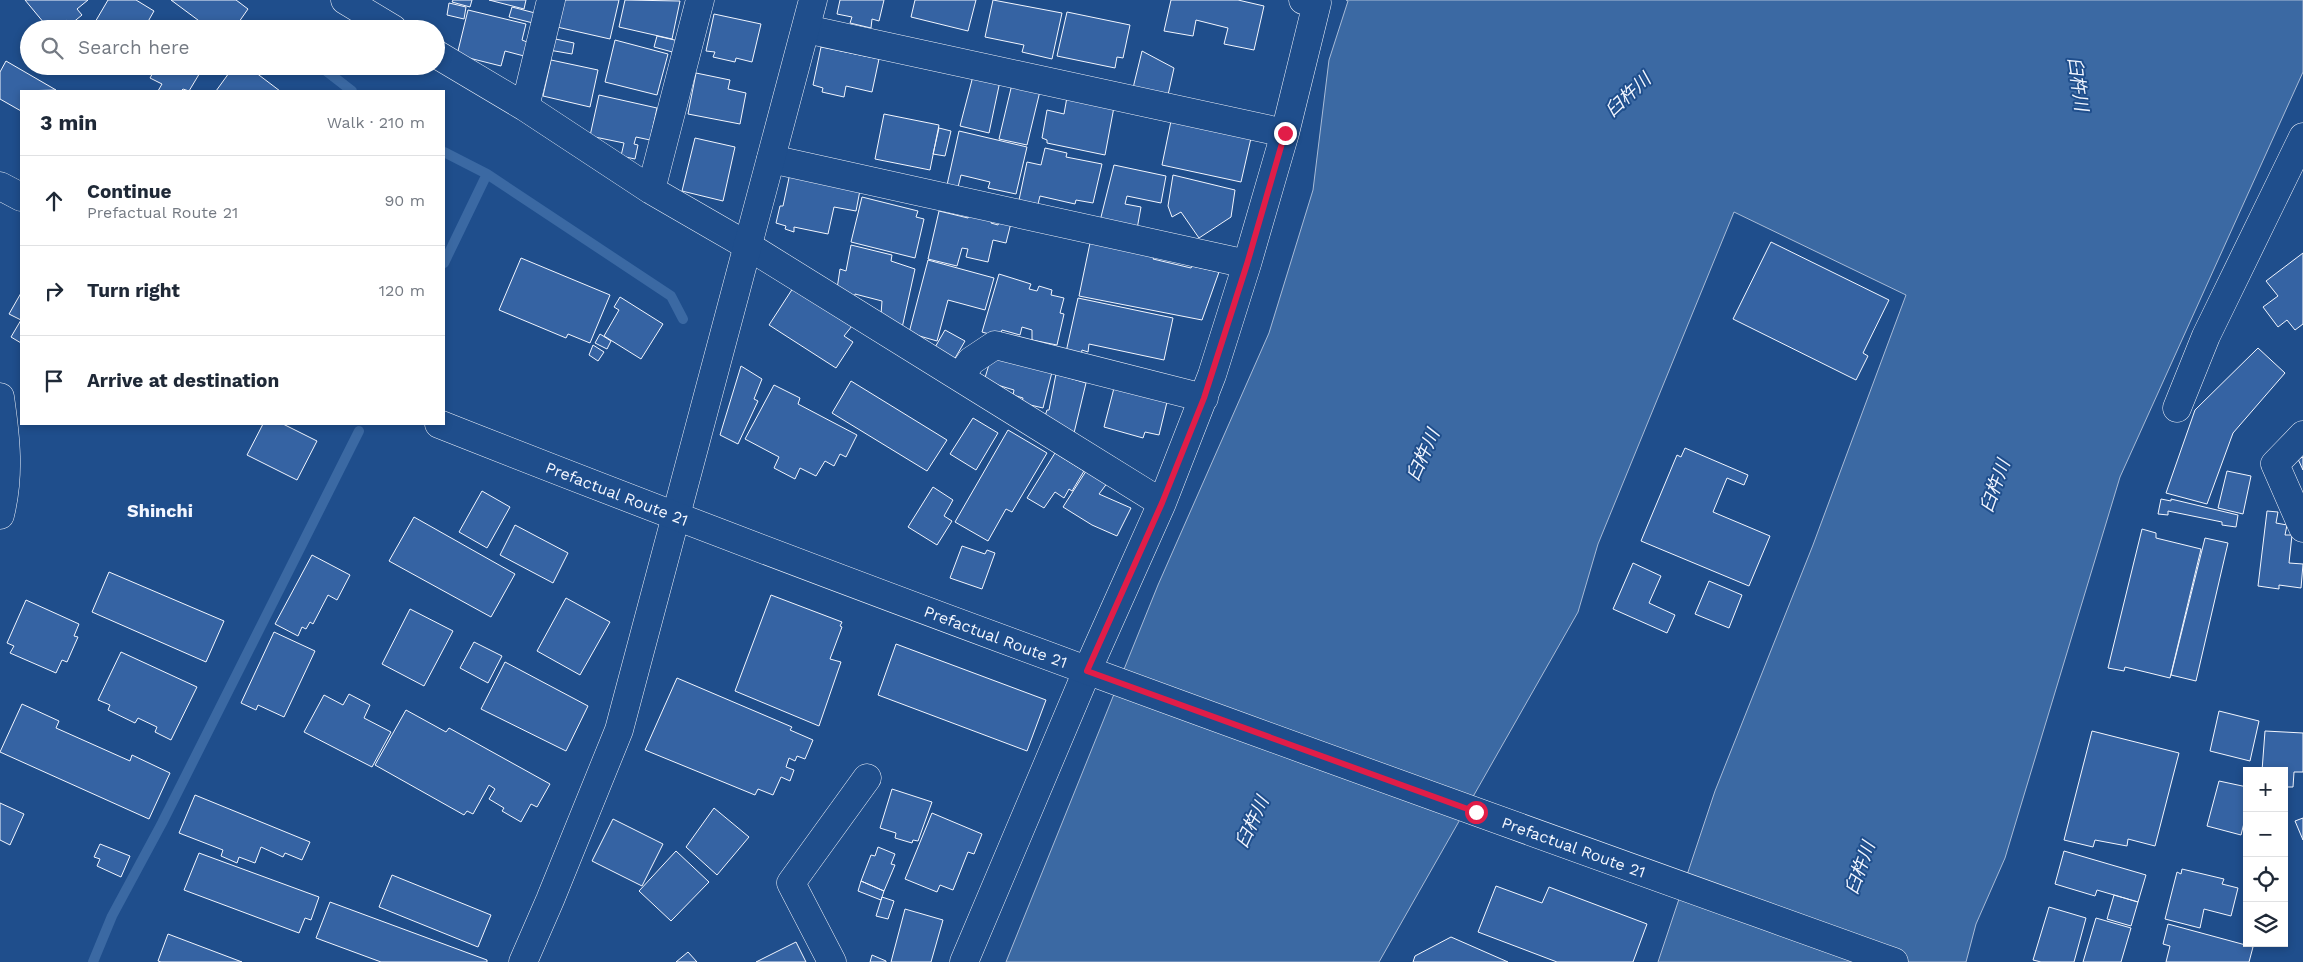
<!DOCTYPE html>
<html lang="en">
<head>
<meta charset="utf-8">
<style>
	:root { --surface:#fff; --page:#f6f6f7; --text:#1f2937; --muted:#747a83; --line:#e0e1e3 }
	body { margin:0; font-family:"Work Sans","Noto Sans JP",sans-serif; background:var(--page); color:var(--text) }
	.controls { position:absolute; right:15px; bottom:15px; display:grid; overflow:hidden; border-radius:0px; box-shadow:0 2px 8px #0003 }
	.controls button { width:45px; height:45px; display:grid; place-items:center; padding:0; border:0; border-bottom:1px solid var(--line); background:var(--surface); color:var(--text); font:25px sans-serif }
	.stop { position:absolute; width:15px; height:15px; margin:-11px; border:4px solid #e11d48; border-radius:50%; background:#fff }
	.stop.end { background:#e11d48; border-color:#fff; box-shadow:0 1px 5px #0008 }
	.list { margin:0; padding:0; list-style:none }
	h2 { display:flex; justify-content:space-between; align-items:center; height:65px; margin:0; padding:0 20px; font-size:21px }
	h2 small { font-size:16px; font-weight:400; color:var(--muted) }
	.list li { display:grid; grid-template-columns:32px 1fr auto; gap:15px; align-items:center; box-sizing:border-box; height:90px; padding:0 20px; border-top:1px solid var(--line) }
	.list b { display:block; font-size:19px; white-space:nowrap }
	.list p { margin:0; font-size:16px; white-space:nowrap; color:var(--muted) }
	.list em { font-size:16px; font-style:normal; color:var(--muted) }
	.icon { flex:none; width:28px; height:28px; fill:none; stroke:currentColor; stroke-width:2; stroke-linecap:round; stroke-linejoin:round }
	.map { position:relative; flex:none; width:2303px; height:962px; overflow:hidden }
	.search { position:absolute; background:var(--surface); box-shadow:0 2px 8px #0003; left:20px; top:20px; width:425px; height:55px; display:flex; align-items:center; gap:12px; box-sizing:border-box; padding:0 18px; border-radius:28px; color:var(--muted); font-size:19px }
	.panel { position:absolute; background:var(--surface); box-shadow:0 2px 8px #0003; left:20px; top:90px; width:425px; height:335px; border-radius:0px }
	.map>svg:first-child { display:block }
	.water { fill:#3b69a3; stroke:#a8bbd7 }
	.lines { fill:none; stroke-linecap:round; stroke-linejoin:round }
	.stream { stroke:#3b69a3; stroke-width:10 }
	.building { fill:#3563a3; stroke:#f2f6ff }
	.minor-casing { stroke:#f2f6ff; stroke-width:29 }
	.tertiary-casing { stroke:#f2f6ff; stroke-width:29 }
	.primary-casing { stroke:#f2f6ff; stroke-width:29 }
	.minor { stroke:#1f4e8c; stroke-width:28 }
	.tertiary { stroke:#1f4e8c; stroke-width:28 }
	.primary { stroke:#1f4e8c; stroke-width:28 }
	.route { stroke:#e11d48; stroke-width:6 }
	.labels { text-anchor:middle; stroke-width:4; stroke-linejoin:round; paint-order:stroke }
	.street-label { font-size:16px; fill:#f2f6ff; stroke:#1f4e8c }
	.water-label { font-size:18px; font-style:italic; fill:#f2f6ff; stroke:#1f4e8c }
	.neighbourhood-label { font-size:18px; font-weight:bold; fill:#f2f6ff; stroke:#1f4e8c }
</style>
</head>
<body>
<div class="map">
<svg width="2303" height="962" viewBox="0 0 2303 962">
	<rect width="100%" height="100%" fill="#1f4e8c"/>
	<path class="water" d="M1346,0H2303V72L2120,477L2005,858L1976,924L1966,962H1658L1715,791L1813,545L1906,295L1734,212L1598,544L1578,612L1379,962H1006L1158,585L1269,333L1313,190L1329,60L1348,1Z"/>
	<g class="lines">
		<path class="stream" d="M325,70L352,91
			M444,152L487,174L671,296L683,319
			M444,263L487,174
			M93,962L112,916L162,823L359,431"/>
	</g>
	<path class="building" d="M25,0H88L77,9L82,15L71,24L67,20L57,29H49Z
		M108,0H136L154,11L146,25L150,29H91Z
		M171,0H236L248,9L234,29H210Z
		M453,0H472L470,7L452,2Z
		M489,0H526L524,9Z
		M563,0H619L610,39L557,27Z
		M625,0L680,1L672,39L619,27Z
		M840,0H884L879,21L872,19L871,28L850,23L852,17L837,14Z
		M915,0H976L968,31L911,17Z
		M993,0L1062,13L1052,59L1022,52L1024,45L985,37Z
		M1171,0H1238L1264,6L1254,50L1224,44L1228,28L1196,20L1193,36L1164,31Z
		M449,3L466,7L464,19L447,15Z
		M512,7L535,13L533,23L509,17Z
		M468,10L526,24L522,40L527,42L524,56L505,51L501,66L457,55Z
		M1067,12L1130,25L1123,58L1117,57L1115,68L1057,56Z
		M714,14L761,24L752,62L736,58L735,62L713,57L715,52L706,51Z
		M657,36L679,41L676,53L654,47Z
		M551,38L574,43L572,54L549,50Z
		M615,40L668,54L657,95L605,82Z
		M821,47L879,59L872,92L846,86L844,97L822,92L823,88L813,85Z
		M1142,51L1174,68L1168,95L1133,88Z
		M551,60L598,70L590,107L543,96Z
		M6,61L56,90L21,91V111L0,99V72Z
		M161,66H204L189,91L183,89L181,91H158L162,84L150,78L155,69L159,71Z
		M234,66H247L280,91H216Z
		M696,73L730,80L728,89L746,93L740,124L688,114Z
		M973,76L1000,81L989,133L960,126Z
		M1012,84L1040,91L1027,145L999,139Z
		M599,95L657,108L650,140L636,137L634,144L638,145L635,159L621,156L624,143L590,136Z
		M1067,97L1114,107L1105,155L1047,143V140L1042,138L1047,110L1064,114Z
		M884,114L939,125L930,170L875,159Z
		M1171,121L1251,138L1241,182L1162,165Z
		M939,128L951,131L945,156L933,154Z
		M959,131L1027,147L1016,194L988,188L990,182L961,175L958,187L947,185Z
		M695,138L735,147L723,201L682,191Z
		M1045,148L1067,153L1066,157L1102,164L1093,203L1076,200L1075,204L1040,196L1038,204L1019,200L1027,162L1041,165Z
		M1114,165L1166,176L1161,203L1127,196L1125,204L1141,207L1137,229L1100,221Z
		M790,173L861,185L856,211L834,207L828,234L794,227V232L785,229L786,226L776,223L780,206H783Z
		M1173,175L1235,190L1231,217L1199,238L1181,212L1172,217L1168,206Z
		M862,197L918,211L916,217L924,219L915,258L851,242Z
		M939,211L968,218L970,213L992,219L991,223L998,225L1000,220L1011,223L1006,243L993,240L988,262L966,257L968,249L962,248L957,266L928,259Z
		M1771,242L1889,300L1863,353L1868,356L1856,380L1733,319Z
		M1090,243L1154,257L1153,259L1191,268L1192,266L1219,272L1202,320L1079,296Z
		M851,245L892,255L891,261L915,269L902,328L881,315L882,301L855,294L854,299L837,289L840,269L846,271Z
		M2303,253V324L2295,330L2287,320L2278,327L2263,307L2278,296L2266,281Z
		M521,258L610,295L590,343L568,334L566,338L499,310Z
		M928,260L994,278L985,310L948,300L937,341L909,333Z
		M999,274L1031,284L1029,289L1037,291L1039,286L1052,290L1051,295L1064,298L1060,313L1064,314L1057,345L1032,340V330L1022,327L1020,335L1002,330L1000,337L982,332Z
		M793,288L852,326L844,336L853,342L836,368L769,325Z
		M21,293V343L11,337L21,320L9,314Z
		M620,297L663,324L641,359L604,336L619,310L614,307Z
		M1078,298L1173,318L1164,360L1089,344L1088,352L1082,350L1081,356L1066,352Z
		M945,330L965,341L954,360L934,349Z
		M600,334L611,341L607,349L595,343Z
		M593,345L604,352L598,361L589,355Z
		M2258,348L2285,373L2233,433L2207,504L2166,493L2195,410Z
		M991,358L1052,372L1043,408L1022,403L1023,398L1013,395L1014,390L984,381Z
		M741,366L762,379L754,399L758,401L738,444L720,435Z
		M1056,374L1086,383L1074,433L1045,416L1047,410H1049Z
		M851,381L947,440L927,471L832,413Z
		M774,385L800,398L798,404L857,435L846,457L840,454L834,466L825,461L816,476L800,468L795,479L774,468L779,457L745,439Z
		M1114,388L1167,402L1159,435L1145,432L1143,438L1104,427Z
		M973,418L998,433L976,470L950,454Z
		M263,424H283L317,441L297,480L247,455Z
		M1008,430L1047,453L1012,512L1006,509L988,541L955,522Z
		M1685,448L1748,475L1744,485L1727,478L1713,512L1770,536L1749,586L1641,541L1677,455L1681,457Z
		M1055,453L1084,471L1072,491L1069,489L1064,498L1055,492L1044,508L1027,498Z
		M2303,457V470L2298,459Z
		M1088,468L1108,482L1099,494L1131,508L1117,536L1092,525L1063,507Z
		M2227,471L2251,476L2243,514L2218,508Z
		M933,487L953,500L944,516L952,521L937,545L908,527Z
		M482,491L510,507L487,548L459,532Z
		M2161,499L2171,501V499L2238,515L2236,527L2222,525V522L2168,511V515L2158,514Z
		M2267,511L2278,512L2276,523L2287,525L2285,535H2292L2289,563L2303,564L2301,588L2279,585V589L2258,586Z
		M414,517L515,574L491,617L389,561Z
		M515,525L568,553L553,583L500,555Z
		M2142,529L2156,533V538L2201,549L2170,678L2125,667L2124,671L2108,668Z
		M2205,538L2228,543L2196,681L2171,675Z
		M962,546L985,554L987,550L995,553L982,589L950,578Z
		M312,555L350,575L337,600L328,595L313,624L310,622L306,629L302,627L298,636L275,624Z
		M1633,563L1661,576L1649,603L1675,615L1667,633L1613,609Z
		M109,572L224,621L206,662L92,612Z
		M1709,581L1742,595L1729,628L1695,614Z
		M771,595L842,622L840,626L842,627L830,659L841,662L819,726L735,691Z
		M566,598L610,622L580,675L537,651Z
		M26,600L79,624L74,636L78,637L67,662L62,660L56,673L10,653L14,646L7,643Z
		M410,609L453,631L424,686L382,664Z
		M274,632L315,651L284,717L258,705L256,710L241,703Z
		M474,642L502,656L488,683L460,668Z
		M896,644L1046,700L1027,751L878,695Z
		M121,652L197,687L171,740L155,732L157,727L138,718L135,723L108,710L110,705L98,700Z
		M505,662L588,706L566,751L481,709Z
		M677,678L792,727L790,730L813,740L805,759L797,756L795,761L789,758L786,767L794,770L790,781L781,777L773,795L758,789L755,795L645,750Z
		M349,694L370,705L364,718L391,732L372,767L304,732L324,695L343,705Z
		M22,704L59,721L56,728L130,761L132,755L170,773L149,819L0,752Z
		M406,710L446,732L449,728L550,784L537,807L531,804L521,822L502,811L504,808L489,799L495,789L489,785L473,814L467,811L464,815L375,765Z
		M2219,711L2259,721L2250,761L2210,751Z
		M2092,731L2179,753L2155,846L2128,839L2127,846L2095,840L2093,847L2064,840Z
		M2265,731L2303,733V772H2294L2293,787H2284V771H2262Z
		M2219,781L2247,787V811L2241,835L2207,826Z
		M892,789L932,802L918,841L913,840L912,843L895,838L896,833L880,828Z
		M195,795L310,842L302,860L285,853L283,857L261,847L255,863L239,857L237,863L221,856L223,850L179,833Z
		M0,803L24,814L10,845L0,840Z
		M714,808L749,837L717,875L686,847Z
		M932,813L982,834L974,854L968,852L953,890L940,885L937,892L905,879Z
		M2303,818V840L2295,821Z
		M613,819L663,844L642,886L592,861Z
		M100,844L130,856L121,877L97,866L100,859L94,857Z
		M878,847L895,854L891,864L895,865L884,891L861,881L871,855L875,856Z
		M676,851L709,882L671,921L639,891Z
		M2064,851L2146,875L2138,902L2097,890L2095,896L2055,884Z
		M199,853L319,897L311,920L305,918L299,933L184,890Z
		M2182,869L2224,879L2222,884L2238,888L2231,916L2204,909L2200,928L2165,919L2177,872L2181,874Z
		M392,875L491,915L478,947L379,907Z
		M861,881L884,891L881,900L858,891Z
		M1496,886L1542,903L1549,887L1647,924L1633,962H1557L1478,932Z
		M2114,895L2138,902L2131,926L2107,919Z
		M882,897L894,901L888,919L876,916Z
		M330,902L487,960V962H381L316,938Z
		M2049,907L2086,918L2074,962H2041L2033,960Z
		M905,909L943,920L931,962H891Z
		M2096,918L2131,928L2121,962H2083Z
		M2168,924L2253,947L2249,962H2166L2170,946L2163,944Z
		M168,934L242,962H161L158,961Z
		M1451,937L1508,962H1413L1415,956Z
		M796,942L806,962H756Z
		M688,952L697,962H676Z
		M872,955L886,961V962H870Z"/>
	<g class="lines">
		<g class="minor-casing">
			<path id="minor" d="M345,0L393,29
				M806,29L1285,133
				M436,54L525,107L651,190L748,246L1162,503
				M525,107L551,0
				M771,159L1247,264
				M651,190L700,0
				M960,377L971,361L995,345L1204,398
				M0,397C6,438 10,475 0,515
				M2177,408L2206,336L2303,137
				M2303,435L2275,464L2303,528
				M1087,671L1162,503L1212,375L1247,264L1285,133L1317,3L1303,0
				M832,962L791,883L867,778"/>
		</g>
		<g class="tertiary-casing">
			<path id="tertiary" d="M523,962L550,900L619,730L813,0
				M964,962L1087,671"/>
		</g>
		<g class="primary-casing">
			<g id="primary">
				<path d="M0,186L21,197"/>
				<path id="s1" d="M439,424C920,614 1407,787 1894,962"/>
			</g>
		</g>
		<use href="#minor" class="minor"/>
		<use href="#tertiary" class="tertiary"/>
		<use href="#primary" class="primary"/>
	</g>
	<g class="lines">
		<path class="route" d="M1285,133L1247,264L1204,398L1162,503L1087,671L1476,812"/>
	</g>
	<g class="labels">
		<g class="street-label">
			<text dy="6" stroke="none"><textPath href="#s1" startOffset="191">Prefactual Route 21</textPath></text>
			<text dy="6" stroke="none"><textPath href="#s1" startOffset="596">Prefactual Route 21</textPath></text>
			<text dy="6" stroke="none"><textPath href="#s1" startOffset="1211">Prefactual Route 21</textPath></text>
		</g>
		<g class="water-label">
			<text transform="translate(2078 84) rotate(82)" y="6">臼杵川</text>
			<text transform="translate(1628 95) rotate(-43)" y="6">臼杵川</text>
			<text transform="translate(1423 455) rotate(-66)" y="6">臼杵川</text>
			<text transform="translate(1995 486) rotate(-70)" y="6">臼杵川</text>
			<text transform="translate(1252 822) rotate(-65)" y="6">臼杵川</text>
			<text transform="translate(1860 868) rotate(-70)" y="6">臼杵川</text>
		</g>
		<g class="neighbourhood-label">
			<text x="160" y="517">Shinchi</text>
		</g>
	</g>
</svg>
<div class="controls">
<button>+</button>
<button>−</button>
<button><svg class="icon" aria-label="locate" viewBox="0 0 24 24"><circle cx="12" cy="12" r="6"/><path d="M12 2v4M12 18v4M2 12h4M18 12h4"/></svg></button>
<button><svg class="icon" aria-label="layers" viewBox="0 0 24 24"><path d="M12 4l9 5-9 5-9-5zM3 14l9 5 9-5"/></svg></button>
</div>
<div class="stop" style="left:1476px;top:812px"></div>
<div class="stop end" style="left:1285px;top:133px"></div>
<div class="search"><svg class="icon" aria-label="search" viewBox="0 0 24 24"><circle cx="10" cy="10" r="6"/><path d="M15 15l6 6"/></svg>Search here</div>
<section class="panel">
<h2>3 min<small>Walk · 210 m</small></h2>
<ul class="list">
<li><svg class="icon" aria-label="ahead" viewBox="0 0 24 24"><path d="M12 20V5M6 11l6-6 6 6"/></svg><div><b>Continue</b><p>Prefactual Route 21</p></div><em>90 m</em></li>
<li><svg class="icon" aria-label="right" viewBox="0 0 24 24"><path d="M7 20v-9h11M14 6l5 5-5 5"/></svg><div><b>Turn right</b></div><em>120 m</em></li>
<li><svg class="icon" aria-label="arrive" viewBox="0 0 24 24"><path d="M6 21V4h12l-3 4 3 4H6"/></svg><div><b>Arrive at destination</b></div></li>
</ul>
</section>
</div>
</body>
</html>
